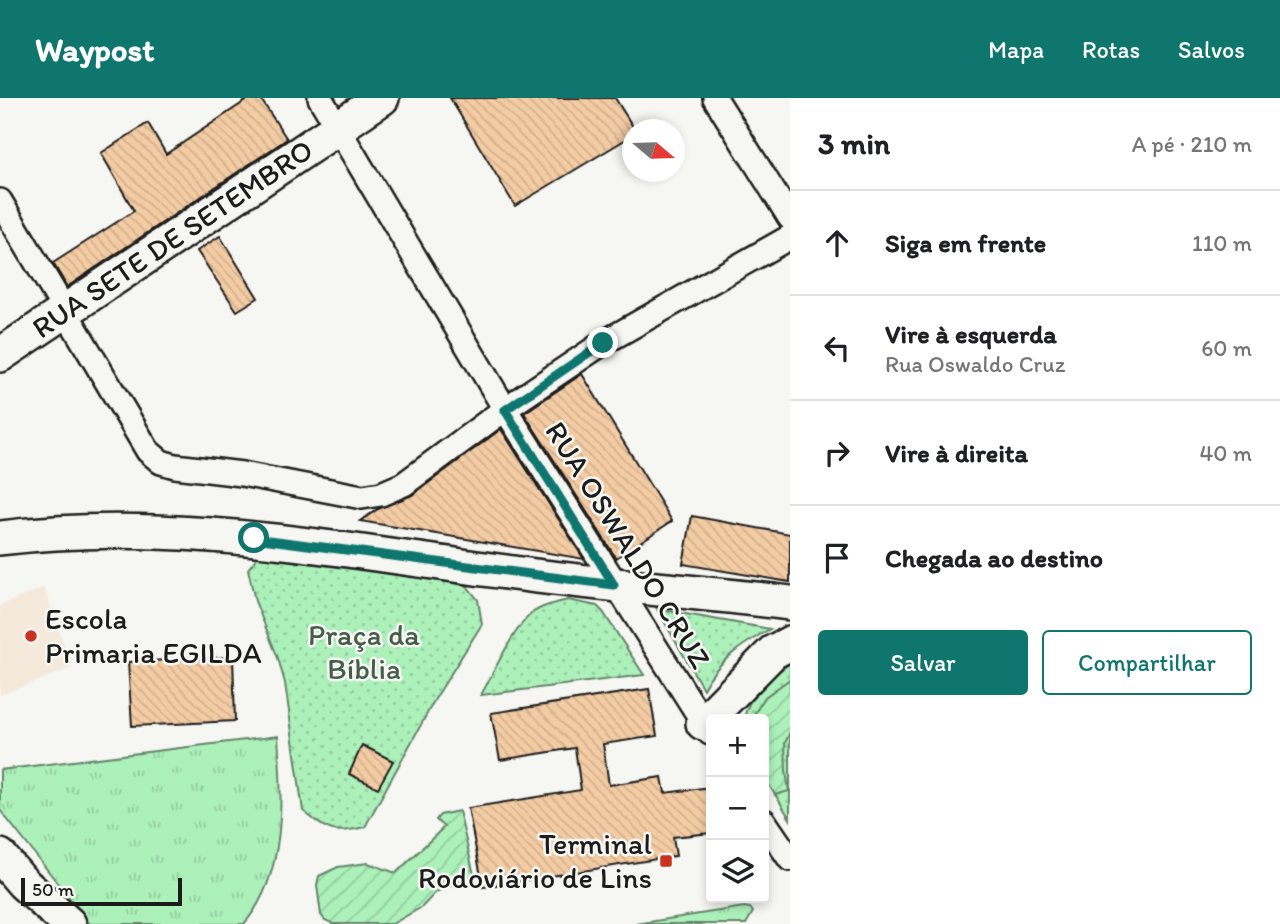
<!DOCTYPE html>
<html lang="pt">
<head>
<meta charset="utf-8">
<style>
	:root { --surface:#fff; --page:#f6f6f6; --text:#202124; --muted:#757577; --line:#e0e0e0; --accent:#0f766e }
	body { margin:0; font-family:Itim,sans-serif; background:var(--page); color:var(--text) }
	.controls { position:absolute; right:21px; bottom:21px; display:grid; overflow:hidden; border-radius:7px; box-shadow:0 4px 10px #0003 }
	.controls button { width:63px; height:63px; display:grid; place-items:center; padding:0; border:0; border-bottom:2px solid var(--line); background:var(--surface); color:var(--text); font:35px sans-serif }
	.compass { position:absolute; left:622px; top:21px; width:63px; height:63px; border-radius:50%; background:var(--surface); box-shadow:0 4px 10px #0003; rotate:109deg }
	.scale { position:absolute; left:21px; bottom:18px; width:161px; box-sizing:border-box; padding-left:7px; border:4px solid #1c1c1c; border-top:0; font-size:19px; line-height:24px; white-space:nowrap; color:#1c1c1c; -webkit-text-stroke:5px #f6f6f2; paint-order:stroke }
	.stop { position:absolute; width:21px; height:21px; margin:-16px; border:5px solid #0f766e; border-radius:50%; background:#fff }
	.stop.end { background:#0f766e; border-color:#fff; box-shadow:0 2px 7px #0008 }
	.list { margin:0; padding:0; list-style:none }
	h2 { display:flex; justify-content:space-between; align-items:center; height:91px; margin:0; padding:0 28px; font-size:30px }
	h2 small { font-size:23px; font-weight:400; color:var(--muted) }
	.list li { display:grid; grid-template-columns:46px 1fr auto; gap:21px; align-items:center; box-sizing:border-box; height:105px; padding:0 28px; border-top:2px solid var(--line) }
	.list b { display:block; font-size:26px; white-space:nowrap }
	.list p { margin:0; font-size:23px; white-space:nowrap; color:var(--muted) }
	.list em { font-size:23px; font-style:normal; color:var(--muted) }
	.actions { display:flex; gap:14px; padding:21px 28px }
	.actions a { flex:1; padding:16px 0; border:2px solid var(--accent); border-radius:7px; text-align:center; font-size:24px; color:var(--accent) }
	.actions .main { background:var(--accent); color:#fff }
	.icon { flex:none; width:38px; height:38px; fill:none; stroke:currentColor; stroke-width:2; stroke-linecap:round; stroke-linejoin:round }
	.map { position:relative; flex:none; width:790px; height:826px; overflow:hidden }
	header { display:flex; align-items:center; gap:42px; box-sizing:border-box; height:98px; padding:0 35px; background:var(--accent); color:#fff }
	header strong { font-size:33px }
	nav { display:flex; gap:38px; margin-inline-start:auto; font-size:24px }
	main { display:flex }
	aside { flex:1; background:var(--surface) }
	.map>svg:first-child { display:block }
	.built { fill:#f5e9db }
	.grass { fill:url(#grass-tufts); stroke:#64866b; stroke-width:2 }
	.park { fill:url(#park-dots); stroke:#64866b; stroke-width:2 }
	.garden { fill:url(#garden-furrows); stroke:#64866b; stroke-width:2 }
	.building { fill:url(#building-back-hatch); stroke:#1c1c1c; stroke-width:2 }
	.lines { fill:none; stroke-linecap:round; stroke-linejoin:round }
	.street-casing { stroke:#1c1c1c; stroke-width:28 }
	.secondary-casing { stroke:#1c1c1c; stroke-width:38 }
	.street { stroke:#f6f6f2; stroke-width:23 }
	.secondary { stroke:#f6f6f2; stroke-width:33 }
	.route { stroke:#0f766e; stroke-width:9 }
	.poi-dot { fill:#c8321e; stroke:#f6f6f2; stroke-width:2.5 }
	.labels { text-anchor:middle; stroke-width:5; stroke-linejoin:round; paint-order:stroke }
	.street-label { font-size:30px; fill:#1c1c1c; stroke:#f6f6f2 }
	.poi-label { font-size:30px; fill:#1c1c1c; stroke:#f6f6f2; text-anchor:start }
	.park-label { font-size:30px; fill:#475c4b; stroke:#f6f6f2 }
</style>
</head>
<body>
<header>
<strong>Waypost</strong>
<nav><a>Mapa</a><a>Rotas</a><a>Salvos</a></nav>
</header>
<main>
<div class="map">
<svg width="790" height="826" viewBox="0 0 790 826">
	<defs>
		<pattern id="grass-tufts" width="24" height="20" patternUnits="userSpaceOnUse" patternTransform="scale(1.75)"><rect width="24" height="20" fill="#acf0ba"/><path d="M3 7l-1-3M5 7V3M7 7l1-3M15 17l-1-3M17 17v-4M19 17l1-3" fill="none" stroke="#93cd9f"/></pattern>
		<pattern id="park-dots" width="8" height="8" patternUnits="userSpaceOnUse" patternTransform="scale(1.75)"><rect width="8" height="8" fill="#acf0ba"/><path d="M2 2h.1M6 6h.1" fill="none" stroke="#93cd9f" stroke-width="1.8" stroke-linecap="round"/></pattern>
		<pattern id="garden-furrows" width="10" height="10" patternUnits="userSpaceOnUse" patternTransform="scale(1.75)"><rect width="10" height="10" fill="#acf0ba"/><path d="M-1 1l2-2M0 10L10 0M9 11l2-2" fill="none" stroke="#93cd9f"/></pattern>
		<pattern id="building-back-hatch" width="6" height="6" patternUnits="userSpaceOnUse" patternTransform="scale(1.75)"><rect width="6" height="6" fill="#f4cca4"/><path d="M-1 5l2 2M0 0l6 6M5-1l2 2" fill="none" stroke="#d1af8d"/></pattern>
	</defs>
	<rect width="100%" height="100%" fill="#f6f6f2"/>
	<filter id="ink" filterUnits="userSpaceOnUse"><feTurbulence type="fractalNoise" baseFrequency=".0143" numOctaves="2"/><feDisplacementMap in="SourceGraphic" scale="14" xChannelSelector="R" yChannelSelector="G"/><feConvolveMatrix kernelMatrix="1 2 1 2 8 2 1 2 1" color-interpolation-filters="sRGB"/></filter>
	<g filter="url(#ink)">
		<path class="built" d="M44,490L72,570L0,597V507Z"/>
		<path class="grass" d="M278,638C282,700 287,776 244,826H90L0,712V672Z
			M744,809L750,810L753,814L746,826H636Z"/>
		<path class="park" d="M276,456L463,483L478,502L482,526L435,601L365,729C332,737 328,733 303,713L285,585L278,560L255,503L248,471L258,458Z
			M568,502L597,508L603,514L644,577L481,597C493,576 513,531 531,516C541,508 556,505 568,502Z
			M657,511L770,531C743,546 717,563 703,591Z
			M790,565V721L764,678V621H744C748,596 771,579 790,565Z"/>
		<path class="garden" d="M790,581V634L785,645L786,673L789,693L775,697L764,678V621H751L765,599Z
			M459,713L474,777L436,794L422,809L392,826H334L325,822L321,817L317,787L319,778L338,769L368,765L396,775L444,729L436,722L440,717Z"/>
		<path class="building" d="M250,0H260L287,41L67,189L53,165L134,113L101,55L148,25L166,56Z
			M450,0H615L635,32H633V37L515,108Z
			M220,138L258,200L237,213L197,153Z
			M582,276L672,423L616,460L524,315Z
			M501,331L584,461L360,423L378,411L412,397Z
			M692,418L790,436V484L683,466Z
			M233,559L235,623L132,628L128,564Z
			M649,591L657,638L603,646L609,687L662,679L665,695L711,689V735L673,739L676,758L483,789L468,710L581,692L575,650L500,662L491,615Z
			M362,647L393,663L378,690L349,676Z"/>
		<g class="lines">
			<g class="street-casing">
				<path id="street" d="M320,0L505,311L710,635
					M715,0L790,120
					M0,103L148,353L161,364L175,368L242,376L362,399L381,396L404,386L505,311L603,245L790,139
					M764,723L790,761"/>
			</g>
			<g class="secondary-casing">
				<g id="secondary">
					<path id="s1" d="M0,257L382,0"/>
					<path d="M0,440C175,418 348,454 521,476C611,488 701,494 790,505"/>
					<path d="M703,625L773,554L790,545"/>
					<path d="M0,758L23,785L69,826"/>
				</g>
			</g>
			<use href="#street" class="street"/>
			<use href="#secondary" class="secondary"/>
		</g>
	</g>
	<g class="lines" filter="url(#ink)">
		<path class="route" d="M254,440L614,487L505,312L603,245"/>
	</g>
	<g class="poi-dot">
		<circle cx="31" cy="538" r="7"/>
		<rect x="659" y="756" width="14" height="14" rx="3.5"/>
	</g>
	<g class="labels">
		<g class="street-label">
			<text dy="10" stroke="none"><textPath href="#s1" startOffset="208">RUA SETE DE SETEMBRO</textPath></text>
			<text transform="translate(628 447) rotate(58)" y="10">RUA OSWALDO CRUZ</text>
		</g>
		<g class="poi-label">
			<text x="45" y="531">Escola<tspan x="45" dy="34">Primaria EGILDA</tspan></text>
			<text x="652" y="756" text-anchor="end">Terminal<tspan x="652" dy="34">Rodoviário de Lins</tspan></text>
		</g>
		<g class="park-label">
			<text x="364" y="547">Praça da<tspan x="364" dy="34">Bíblia</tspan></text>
		</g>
	</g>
</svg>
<div class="controls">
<button>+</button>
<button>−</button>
<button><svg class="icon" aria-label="layers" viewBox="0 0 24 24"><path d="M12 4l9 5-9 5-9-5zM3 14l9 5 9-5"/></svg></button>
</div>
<svg class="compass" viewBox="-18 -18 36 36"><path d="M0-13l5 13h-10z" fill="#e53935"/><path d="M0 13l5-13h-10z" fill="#757577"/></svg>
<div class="scale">50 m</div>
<div class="stop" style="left:254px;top:440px"></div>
<div class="stop end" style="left:603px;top:245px"></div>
</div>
<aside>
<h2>3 min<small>A pé · 210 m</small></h2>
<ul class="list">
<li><svg class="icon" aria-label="ahead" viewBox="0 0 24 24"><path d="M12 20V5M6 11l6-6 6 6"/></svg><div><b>Siga em frente</b></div><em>110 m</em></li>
<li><svg class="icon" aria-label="left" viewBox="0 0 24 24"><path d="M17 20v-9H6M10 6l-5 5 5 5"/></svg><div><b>Vire à esquerda</b><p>Rua Oswaldo Cruz</p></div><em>60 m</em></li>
<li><svg class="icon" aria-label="right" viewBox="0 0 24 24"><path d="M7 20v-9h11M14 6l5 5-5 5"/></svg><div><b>Vire à direita</b></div><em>40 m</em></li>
<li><svg class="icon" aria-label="arrive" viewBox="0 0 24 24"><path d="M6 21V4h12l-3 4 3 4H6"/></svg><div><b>Chegada ao destino</b></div></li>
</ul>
<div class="actions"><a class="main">Salvar</a><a>Compartilhar</a></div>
</aside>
</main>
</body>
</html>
